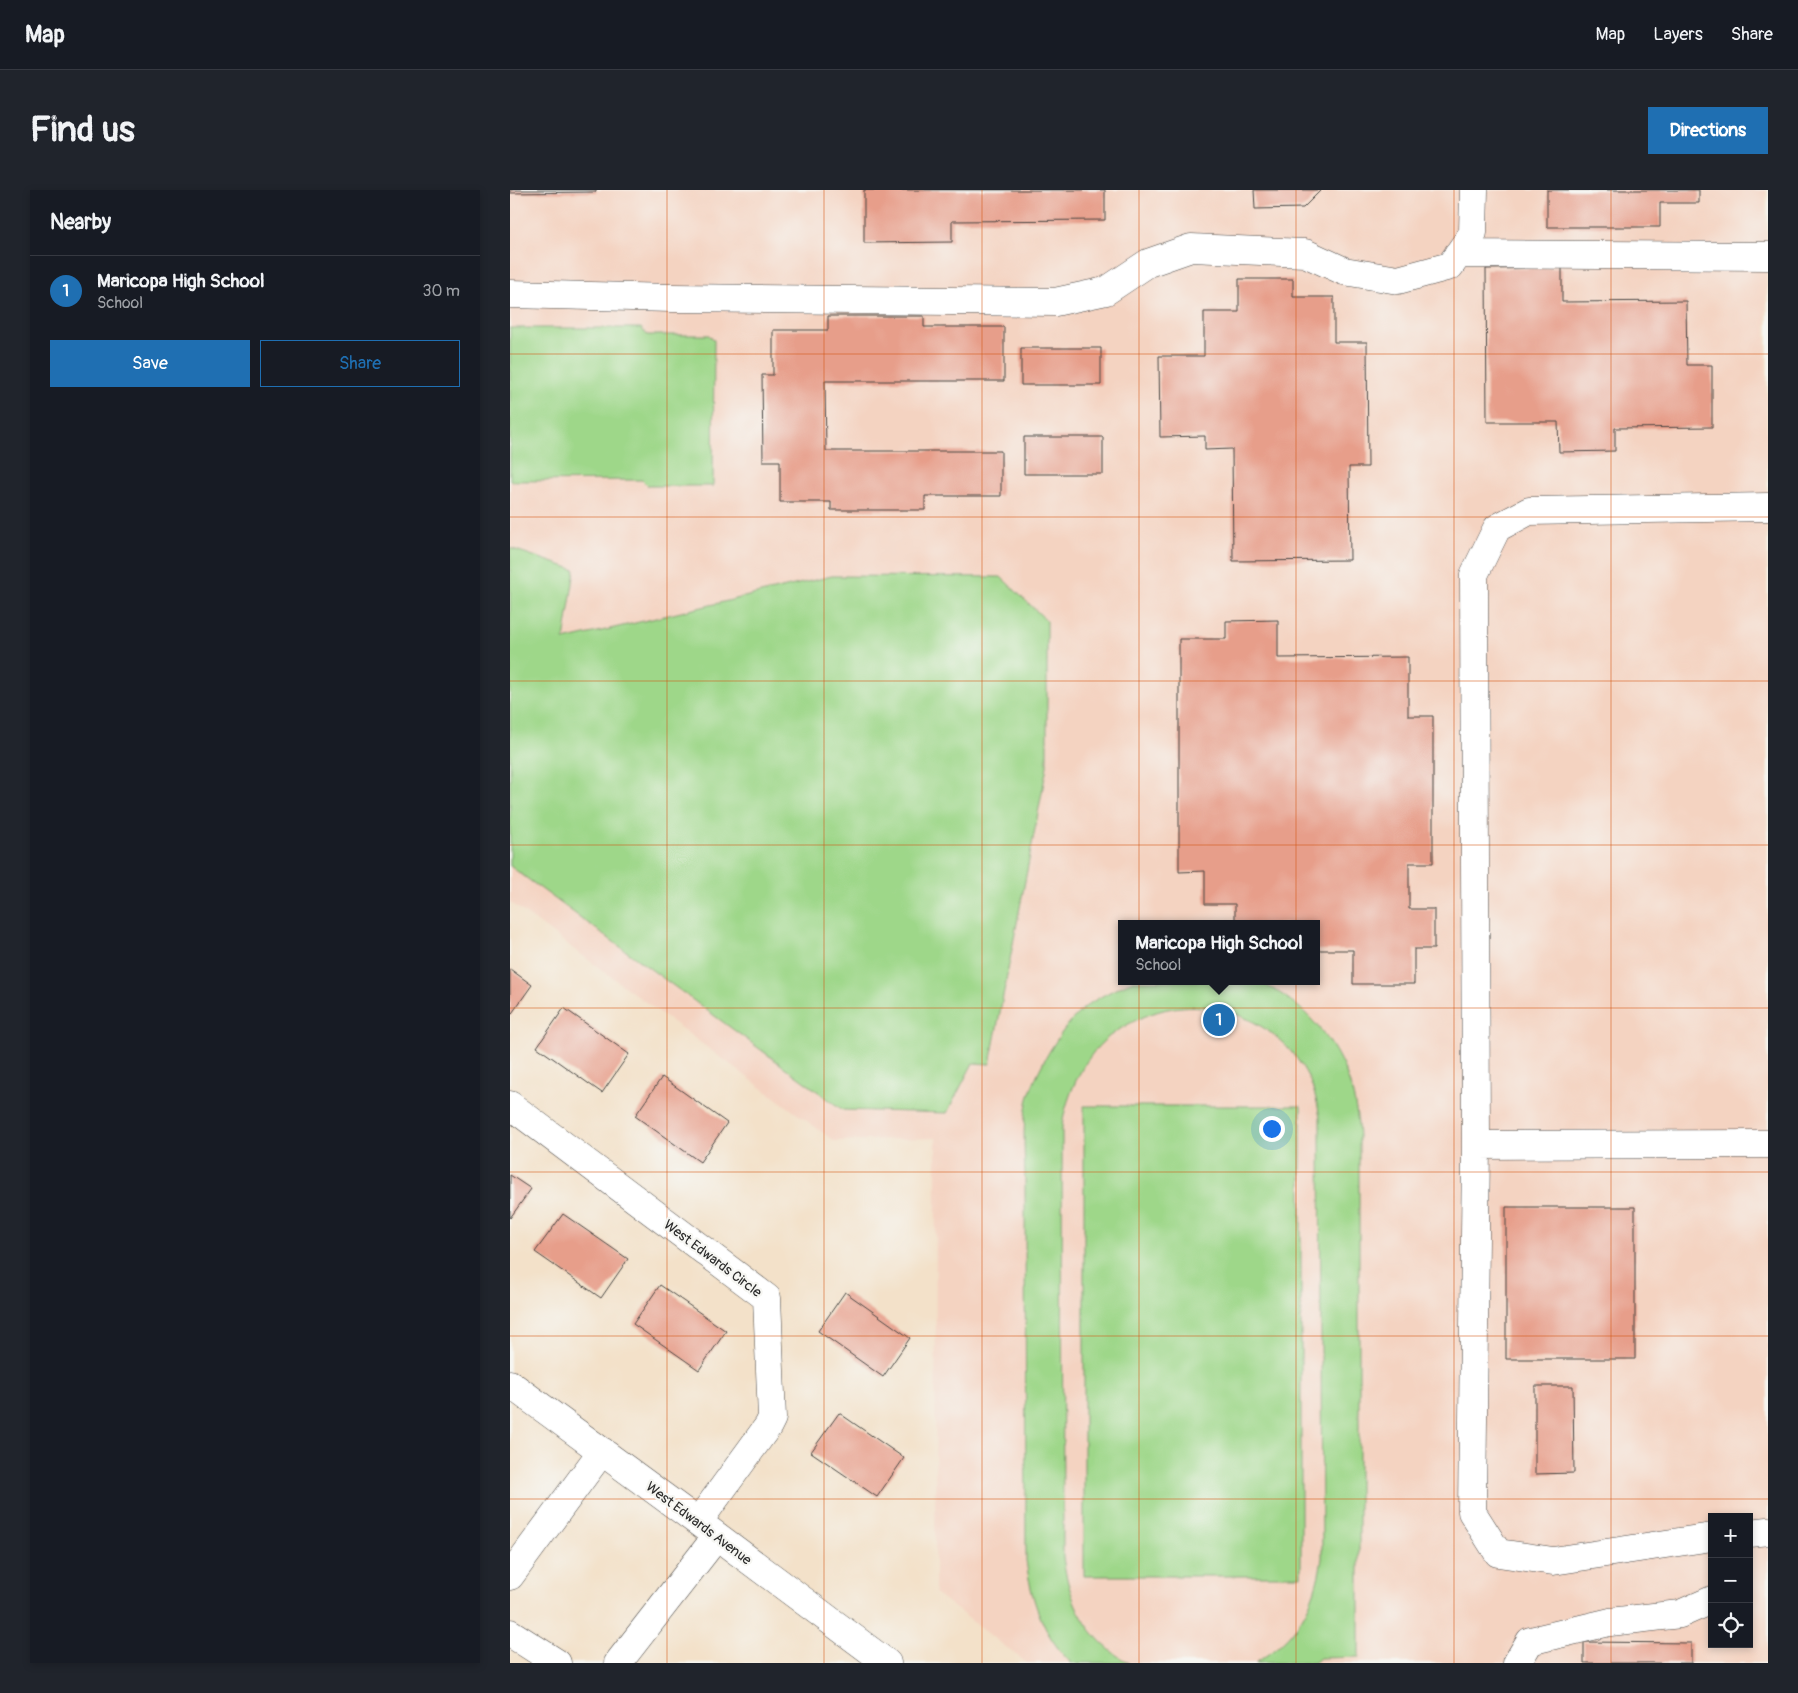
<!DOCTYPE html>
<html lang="en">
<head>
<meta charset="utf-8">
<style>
	:root { --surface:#171b24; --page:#20242c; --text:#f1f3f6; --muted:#9ea1a6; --line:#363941; --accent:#1f6fb2 }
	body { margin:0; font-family:Pangolin,sans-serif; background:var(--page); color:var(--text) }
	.controls { position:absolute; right:15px; bottom:15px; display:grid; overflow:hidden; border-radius:0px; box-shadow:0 2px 8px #0003 }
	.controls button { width:45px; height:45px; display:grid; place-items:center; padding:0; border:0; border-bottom:1px solid var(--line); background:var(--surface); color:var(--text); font:25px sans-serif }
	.you { position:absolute; left:761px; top:938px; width:18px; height:18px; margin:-12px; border:4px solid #fff; border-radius:50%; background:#1a73e8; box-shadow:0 0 0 8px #1a73e833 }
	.badge { display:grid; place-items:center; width:32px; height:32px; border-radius:50%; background:var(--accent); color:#fff; font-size:16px; font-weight:700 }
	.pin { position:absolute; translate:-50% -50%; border:2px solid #fff; box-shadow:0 1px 5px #0006 }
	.popup { position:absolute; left:608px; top:730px; width:202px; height:65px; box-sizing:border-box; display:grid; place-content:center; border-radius:0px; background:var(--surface); filter:drop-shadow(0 1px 4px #0005); font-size:16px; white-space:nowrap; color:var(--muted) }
	.popup b { font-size:19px; color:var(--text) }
	.popup::after { content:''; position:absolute; left:50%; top:100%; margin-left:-10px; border:10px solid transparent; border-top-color:var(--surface) }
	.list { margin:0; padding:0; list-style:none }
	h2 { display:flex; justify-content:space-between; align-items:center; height:65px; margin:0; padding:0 20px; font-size:21px }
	h2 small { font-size:16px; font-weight:400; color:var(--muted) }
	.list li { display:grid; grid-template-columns:32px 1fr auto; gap:15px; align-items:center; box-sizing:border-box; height:70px; padding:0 20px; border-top:1px solid var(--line) }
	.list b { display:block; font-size:19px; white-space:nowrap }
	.list p { margin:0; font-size:16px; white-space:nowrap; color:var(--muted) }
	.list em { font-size:16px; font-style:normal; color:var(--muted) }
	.actions { display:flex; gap:10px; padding:15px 20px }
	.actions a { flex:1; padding:11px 0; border:1px solid var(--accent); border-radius:0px; text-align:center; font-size:18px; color:var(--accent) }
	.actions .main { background:var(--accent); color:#fff }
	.icon { flex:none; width:28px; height:28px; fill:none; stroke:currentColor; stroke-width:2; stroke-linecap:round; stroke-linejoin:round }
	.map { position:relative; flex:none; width:1258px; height:1473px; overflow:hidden; border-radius:0px }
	header { display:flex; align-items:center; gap:30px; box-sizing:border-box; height:70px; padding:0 25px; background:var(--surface); border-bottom:1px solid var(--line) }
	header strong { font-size:24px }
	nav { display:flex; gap:28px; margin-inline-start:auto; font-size:18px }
	.intro { display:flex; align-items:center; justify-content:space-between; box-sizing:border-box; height:120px; padding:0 30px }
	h1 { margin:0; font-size:35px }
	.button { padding:12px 22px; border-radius:0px; background:var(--accent); color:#fff; font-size:18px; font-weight:700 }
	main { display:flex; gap:30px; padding:0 30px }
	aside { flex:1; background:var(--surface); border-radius:0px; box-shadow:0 2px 8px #0003 }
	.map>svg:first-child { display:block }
	.built { fill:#f4d3c1; fill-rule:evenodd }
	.green { fill:#9ed789; stroke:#64815a }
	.building { fill:#e79e8a }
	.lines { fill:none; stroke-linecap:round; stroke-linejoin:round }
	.minor-casing { stroke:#494643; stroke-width:29 }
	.minor { stroke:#fff; stroke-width:28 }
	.grid { fill:none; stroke:#d5540f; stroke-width:1; stroke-opacity:0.55 }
	.labels { text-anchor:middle; stroke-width:4.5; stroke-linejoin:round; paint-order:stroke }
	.street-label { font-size:14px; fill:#2b2b2b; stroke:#f6f6f2 }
</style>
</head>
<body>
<header>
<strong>Map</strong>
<nav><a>Map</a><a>Layers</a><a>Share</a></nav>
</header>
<div class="intro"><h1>Find us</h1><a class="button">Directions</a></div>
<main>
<aside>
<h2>Nearby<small></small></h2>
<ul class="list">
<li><span class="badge">1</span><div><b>Maricopa High School</b><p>School</p></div><em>30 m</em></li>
</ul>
<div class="actions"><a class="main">Save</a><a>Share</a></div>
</aside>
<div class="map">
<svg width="1258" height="1473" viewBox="0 0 1258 1473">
	<rect width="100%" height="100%" fill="#f6f6f2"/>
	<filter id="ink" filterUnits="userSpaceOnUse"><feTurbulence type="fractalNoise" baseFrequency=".02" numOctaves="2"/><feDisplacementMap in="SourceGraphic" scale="10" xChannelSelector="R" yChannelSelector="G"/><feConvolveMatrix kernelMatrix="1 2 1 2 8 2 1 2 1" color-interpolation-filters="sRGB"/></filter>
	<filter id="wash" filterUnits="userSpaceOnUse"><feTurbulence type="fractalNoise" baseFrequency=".0096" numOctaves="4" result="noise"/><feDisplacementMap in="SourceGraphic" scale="20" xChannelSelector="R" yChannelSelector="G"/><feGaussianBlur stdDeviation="1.12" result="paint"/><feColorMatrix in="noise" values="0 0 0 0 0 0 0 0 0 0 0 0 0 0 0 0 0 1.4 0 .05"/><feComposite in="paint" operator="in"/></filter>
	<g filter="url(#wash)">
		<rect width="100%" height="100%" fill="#f3e1c9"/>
		<path class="built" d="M0,0H1256L1258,1473H517L425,1403L426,948L324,951L0,712ZM612,734H806V791H612ZM1202,1327H1239V1454H1202Z"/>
		<path class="green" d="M0,138H131L137,145H199L204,150L203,296H138L132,290L0,291Z
			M0,358L65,380L54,450L322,386L491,387L537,431V576L480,874L463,873L437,923L333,920L0,676Z
			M623,791C652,791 682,791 711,791C722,791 735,789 745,792C762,796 778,808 791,819C830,855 846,895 849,947V1467L810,1468L804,1473H745C787,1447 805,1416 812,1368L810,928C808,915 805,903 800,891C777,840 718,809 663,818C643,821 620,832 604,843C576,861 556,905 552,937L553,1367C559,1413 578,1450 619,1473H561C532,1444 521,1409 516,1370L515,993C515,967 512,938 517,913C524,882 555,829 582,812C595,804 609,797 623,791Z
			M574,916H791V1386H574Z"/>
		<g id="blocks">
			<path class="building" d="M0,0H86V2L0,3Z
				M354,0H595V30L442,31V52L354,53Z
				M744,0H811L793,18L745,19Z
				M1037,0H1189V13H1150V37H1037Z
				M1052,78V112L1176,111L1177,175H1202V237L1105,238V261L1049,262L1048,232H977L976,79Z
				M729,89H783V107H824V152H857L858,277H839L840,370L723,371L722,259L695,260V246L650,247L649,166H694V122H729Z
				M318,126H414V137H494V191H315L316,261H491V306H415V320H321V312H270V271H253L252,185H263V140H318Z
				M511,158H591V195H511Z
				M514,247H593V284H514Z
				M768,430V468L898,467V526H923V673H899V719H924V759H904V794H843V760H806V734H725V714H695V681L669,682V449H716V431Z
				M0,779L22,795L0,826Z
				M54,818L119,864L92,903L27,857Z
				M152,887L217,933L190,972L125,926Z
				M0,985L21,999L0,1028Z
				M996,1017H1125V1169H996Z
				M53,1024L118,1069L91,1108L25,1062Z
				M150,1095L216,1141L189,1180L123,1134Z
				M335,1102L400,1148L373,1187L308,1141Z
				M1025,1196H1063L1064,1283L1025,1284Z
				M329,1223L394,1268L367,1307L301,1262Z
				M1074,1452L1181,1453V1473H1074Z"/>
		</g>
	</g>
	<g filter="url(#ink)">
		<use href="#blocks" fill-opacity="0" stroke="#494643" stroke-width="1"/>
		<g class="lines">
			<g class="minor-casing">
				<path id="minor" d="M948,64L1258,66
					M0,104L162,108L545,112L596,101L638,73L681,58L795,63L834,81L888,90L940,76L963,43L964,0
					M0,915L257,1108L262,1228L258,1236L188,1332
					M966,955L1258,954
					M0,1194L188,1332L377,1473
					M1239,1343L1258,1341
					M1202,1347L1043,1371L988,1363L962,1322L966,955L964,385L987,338L1019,321L1258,317
					M0,1386L92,1261
					M0,1443L47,1473
					M108,1473L207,1346
					M1007,1473L1020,1451L1100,1432L1170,1424L1202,1410"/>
			</g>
			<use href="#minor" class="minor"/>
		</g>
	</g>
	<path class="grid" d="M157,0V1473M314,0V1473M472,0V1473M629,0V1473M786,0V1473M944,0V1473M1101,0V1473M0,164H1258M0,327H1258M0,491H1258M0,655H1258M0,818H1258M0,982H1258M0,1146H1258M0,1309H1258"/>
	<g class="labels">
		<g class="street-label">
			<text transform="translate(203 1068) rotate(37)" y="5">West Edwards Circle</text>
			<text transform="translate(189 1333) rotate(37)" y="5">West Edwards Avenue</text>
		</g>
	</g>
</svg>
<div class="controls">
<button>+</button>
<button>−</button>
<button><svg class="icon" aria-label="locate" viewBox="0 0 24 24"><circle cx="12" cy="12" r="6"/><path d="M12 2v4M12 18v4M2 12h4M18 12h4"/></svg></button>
</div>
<div class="you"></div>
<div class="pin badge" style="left:709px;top:830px">1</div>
<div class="popup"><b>Maricopa High School</b>School</div>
</div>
</main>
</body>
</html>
